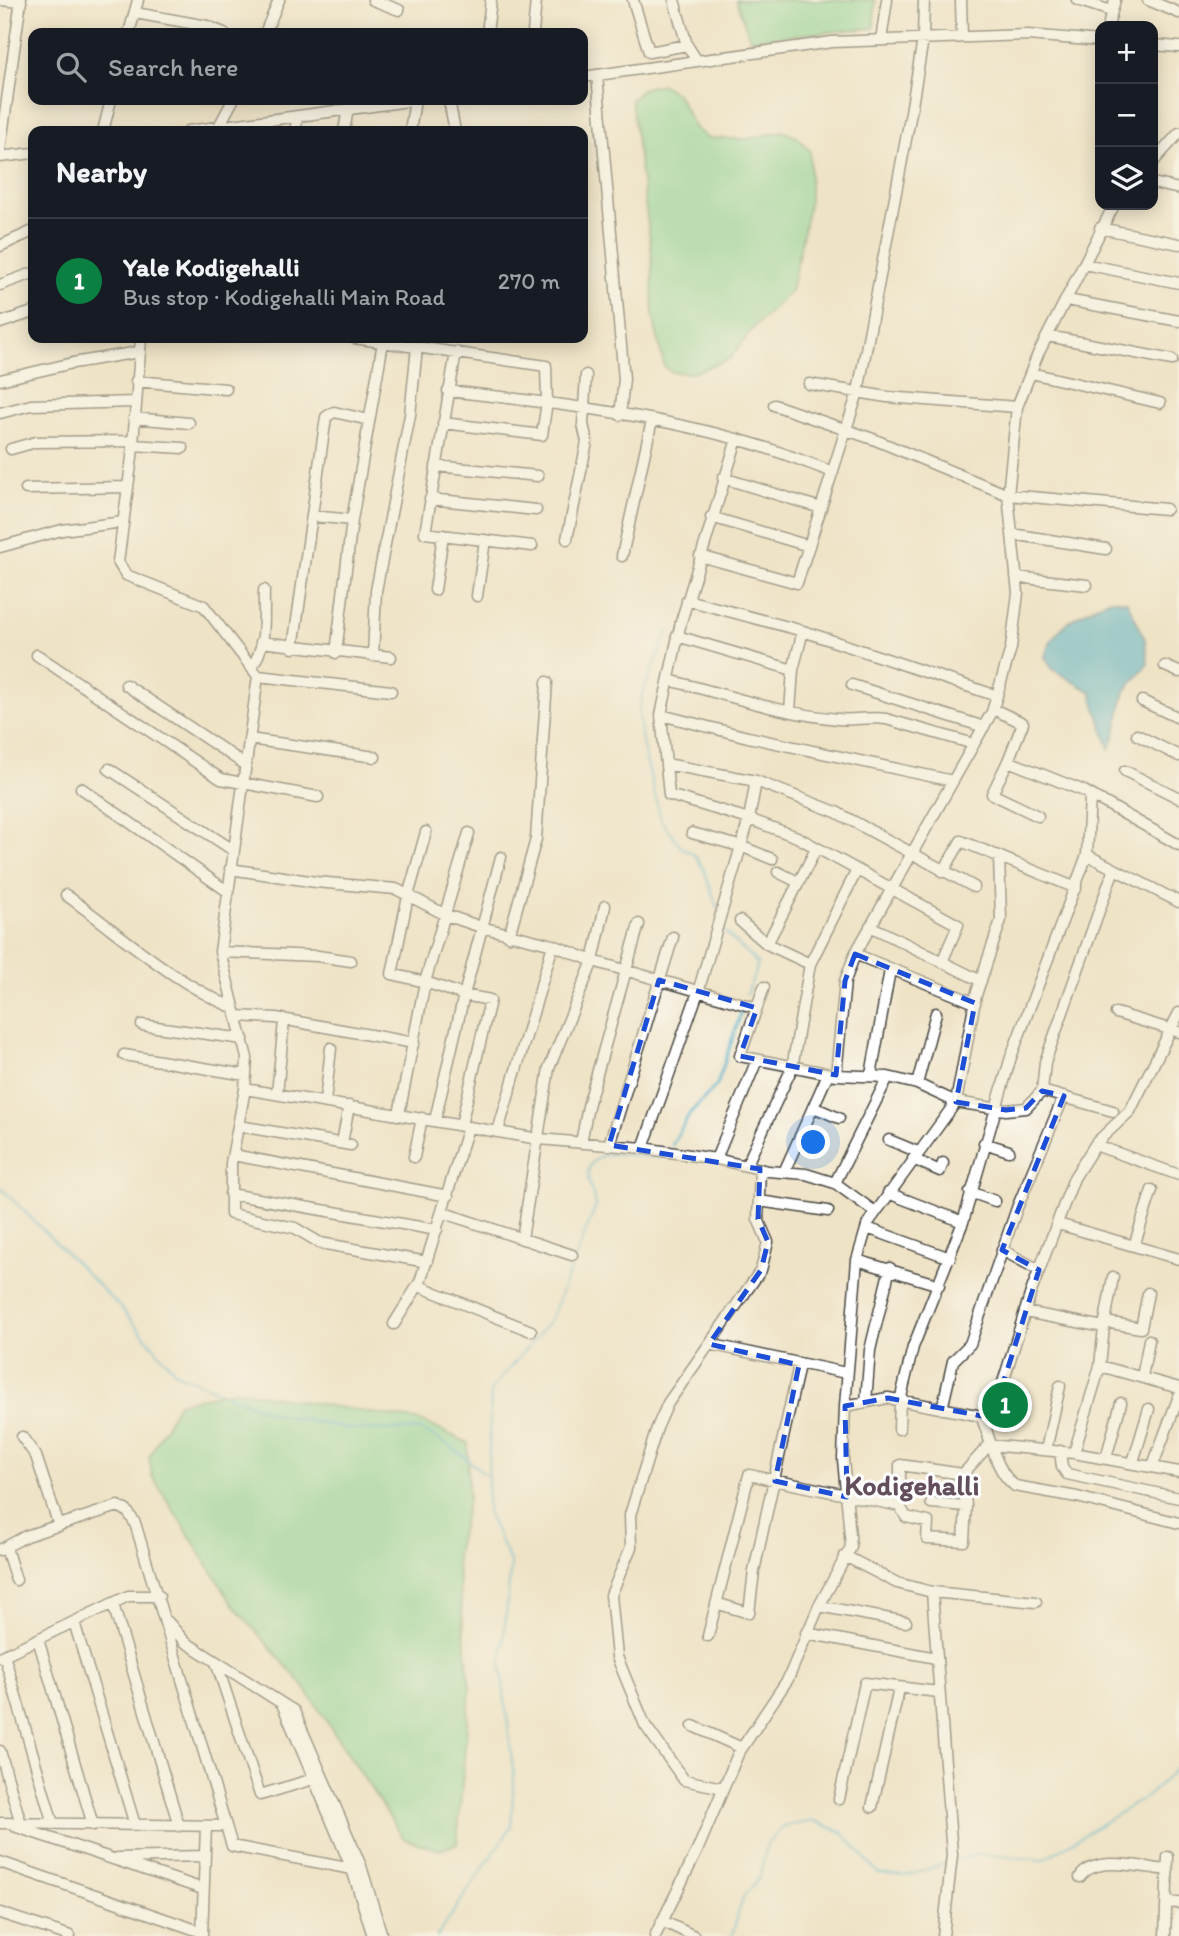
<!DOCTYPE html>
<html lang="en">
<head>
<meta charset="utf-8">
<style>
	:root { --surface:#171b24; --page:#20242c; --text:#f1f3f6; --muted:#9ea1a6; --line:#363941; --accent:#0b8043 }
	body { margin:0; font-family:Itim,sans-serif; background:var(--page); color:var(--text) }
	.controls { position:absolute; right:21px; top:21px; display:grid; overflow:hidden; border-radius:14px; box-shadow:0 4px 18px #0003 }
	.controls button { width:63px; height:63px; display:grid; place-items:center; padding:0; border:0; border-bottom:2px solid var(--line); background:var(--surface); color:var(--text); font:35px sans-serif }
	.you { position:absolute; left:814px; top:1143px; width:24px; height:24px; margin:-18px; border:5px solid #fff; border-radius:50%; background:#1a73e8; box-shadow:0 0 0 10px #1a73e833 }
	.badge { display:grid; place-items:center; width:46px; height:46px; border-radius:50%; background:var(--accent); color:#fff; font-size:23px; font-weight:700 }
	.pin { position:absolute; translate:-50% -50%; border:4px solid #fff; box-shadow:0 2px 7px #0006 }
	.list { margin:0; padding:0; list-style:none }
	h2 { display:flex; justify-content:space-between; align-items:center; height:91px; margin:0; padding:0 28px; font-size:30px }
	h2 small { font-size:23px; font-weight:400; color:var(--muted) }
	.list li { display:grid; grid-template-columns:46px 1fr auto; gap:21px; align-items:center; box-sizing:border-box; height:126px; padding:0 28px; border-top:2px solid var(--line) }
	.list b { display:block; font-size:26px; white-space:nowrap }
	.list p { margin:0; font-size:23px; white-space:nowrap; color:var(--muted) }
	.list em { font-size:23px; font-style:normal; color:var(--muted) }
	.icon { flex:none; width:38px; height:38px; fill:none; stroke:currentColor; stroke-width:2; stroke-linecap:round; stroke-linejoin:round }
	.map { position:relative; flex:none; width:1179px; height:1936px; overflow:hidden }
	.search { position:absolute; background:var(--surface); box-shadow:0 4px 18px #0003; left:28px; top:28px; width:560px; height:77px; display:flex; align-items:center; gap:18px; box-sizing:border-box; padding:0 24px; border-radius:14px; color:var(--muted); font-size:26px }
	.panel { position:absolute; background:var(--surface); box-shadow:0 4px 18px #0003; left:28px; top:126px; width:560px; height:217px; border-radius:14px }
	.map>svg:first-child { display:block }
	.green { fill:#82d698; stroke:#568062; stroke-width:2 }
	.water { fill:#4aaec9; stroke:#3a6c7a; stroke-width:2 }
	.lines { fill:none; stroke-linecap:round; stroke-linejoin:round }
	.stream { stroke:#4aaec9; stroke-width:2.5 }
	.minor-casing { stroke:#484742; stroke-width:13 }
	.minor { stroke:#fff; stroke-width:10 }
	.marked { fill:none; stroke:#1d4ed8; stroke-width:5; stroke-dasharray:14 9; stroke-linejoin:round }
	.labels { text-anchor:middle; stroke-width:6; stroke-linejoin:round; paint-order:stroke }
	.neighbourhood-label { font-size:28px; font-weight:bold; fill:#634e5c; stroke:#fff }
</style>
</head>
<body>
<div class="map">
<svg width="1179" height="1936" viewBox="0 0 1179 1936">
	<rect width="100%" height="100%" fill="#fff"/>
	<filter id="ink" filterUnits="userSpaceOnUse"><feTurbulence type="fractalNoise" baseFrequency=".0143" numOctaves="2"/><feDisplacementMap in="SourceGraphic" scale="14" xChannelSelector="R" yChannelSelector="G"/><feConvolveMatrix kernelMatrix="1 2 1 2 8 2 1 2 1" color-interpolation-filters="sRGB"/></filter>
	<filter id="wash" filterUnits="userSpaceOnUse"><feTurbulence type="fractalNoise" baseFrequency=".00686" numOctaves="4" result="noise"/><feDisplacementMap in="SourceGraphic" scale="28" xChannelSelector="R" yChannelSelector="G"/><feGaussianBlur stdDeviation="1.57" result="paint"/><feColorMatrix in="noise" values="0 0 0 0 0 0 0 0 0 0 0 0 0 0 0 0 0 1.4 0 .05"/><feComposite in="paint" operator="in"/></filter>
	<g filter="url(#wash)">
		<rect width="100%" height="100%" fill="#efe3c6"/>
		<path class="green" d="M736,0H875L874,28L750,39Z
			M661,84L678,95L694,127L707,138L747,139L783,131L799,138L810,151V200L791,291L753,328L730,359L692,373L671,372L664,366L653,316L652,255L631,100L644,88Z
			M235,1390L421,1421L468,1443V1501L456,1554L470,1689L457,1844L439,1850L404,1839L302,1684L233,1605L152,1476L149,1457L178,1403Z"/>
		<path class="water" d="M1111,599L1127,601L1145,639L1148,664L1125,691L1114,738L1109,749L1091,692L1052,669L1045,657C1052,625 1083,612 1111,599Z"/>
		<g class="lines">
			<path class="stream" d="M668,631L642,695L639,711L642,743L661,820L681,847L695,855L704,870L718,910
				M723,930L758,964L747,994
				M672,1145L690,1113L717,1085L742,1010
				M0,1187L120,1307L176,1373L271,1413L350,1429L421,1430L452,1447L486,1475
				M954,1861L980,1854L1043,1860L1147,1796L1179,1766
				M437,1936L511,1827L514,1778L501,1665L511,1564L487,1512L491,1390L550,1321L596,1206C595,1194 585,1182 589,1169C597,1142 644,1160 664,1157
				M732,1936L743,1897L760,1877L767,1844L784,1826L814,1821L842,1832L878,1873L905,1876L948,1863"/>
		</g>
	</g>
	<g filter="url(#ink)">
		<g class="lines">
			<g class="minor-casing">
				<path id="minor" d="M1,0L21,2
					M373,0L399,10
					M633,0L649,52L687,45
					M674,0L687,45L697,61
					M961,0L962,37
					M1077,0L1111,11
					M1148,0L1179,13
					M135,13L207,26L224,33
					M1108,26L1115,0
					M129,33L138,0
					M265,33L279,0
					M487,33L491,0
					M533,33L536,0
					M881,40L887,0
					M1153,45L1179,47
					M597,75L624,379L620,415
					M583,77L832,42L1028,35L1100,41
					M449,100L455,131
					M217,130L233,100
					M103,131L111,100
					M188,131L416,100
					M295,131L298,116
					M344,131L348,109
					M410,131L415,100
					M0,150L21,0
					M0,157L33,153
					M1153,162L1179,133
					M1153,183L1179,189
					M1100,228L1179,244
					M0,246L33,231
					M1084,264L1179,283
					M0,285L33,273
					M1067,300L1179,321
					M0,323L33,312
					M1048,336L1172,360
					M141,338L132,457L118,562L126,575L204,606L258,676L220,952L247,1058L245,1089L231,1163V1214L295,1228L320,1243L427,1262
					M354,338L546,366L547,402L542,435L443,423
					M456,352L425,533L532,546
					M1031,373L1160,403
					M0,380L73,363L139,352
					M136,381L226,389
					M809,384L887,397L1017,407
					M448,391C548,402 650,414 747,442C776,450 805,462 833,472
					M774,405L873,439L1008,495L1166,509
					M0,413L31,405L135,402
					M134,418L189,423
					M132,445L183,448
					M11,449L36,442L133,441
					M436,466L538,476
					M723,478L821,508
					M26,489L128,487
					M430,499L536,510
					M312,516L352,520
					M711,517L809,546
					M1012,534L1106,549
					M567,539L587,442L583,424L586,375
					M0,547L62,530L123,522
					M622,556L652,420
					M700,556L797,583L858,392L910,118L923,39L924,0
					M1016,577L1087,585
					M435,590L443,535
					M477,596L485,540
					M687,600L803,631L997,696
					M677,636L793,670L803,631
					M261,642L391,657
					M293,648L326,417L334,412L369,420
					M336,653L352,520L383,342
					M37,655L221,779L318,797
					M373,656L376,591L410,415L417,347
					M1165,666L1179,672
					M251,667C268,648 263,613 264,590
					M258,676L391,691
					M669,680C724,694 781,714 838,719C854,721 870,716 886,719L974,744
					M126,685L246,765
					M852,685L984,727
					M1142,701L1179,718
					M993,709L1023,723L1008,761L1084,791L1179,845
					M790,711L793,670
					M661,715L748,737L953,781
					M1137,735L1179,756
					M249,739L375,757
					M1008,761L992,794L1038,816
					M666,764L756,781L836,812L974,887
					M109,769L233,850
					M1125,771L1179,798
					M756,781L749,819L797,837L958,925L942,962
					M81,788L227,891
					M426,832L408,896L392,974L425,982L469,833
					M692,833L743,847L772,859
					M1087,855L1179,902
					M230,869L316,882L396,889L446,915L481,927L553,945L593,961L757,1008
					M778,872L798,882
					M943,872L961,841L1076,888
					M66,895C120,934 173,982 234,1008
					M740,921L767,944
					M870,926L981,981
					M509,936L536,839L547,682
					M220,952L318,956L351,961
					M855,954L975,1003
					M810,964L767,944L816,849
					M764,987L740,1056L836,1075L888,1077L917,1084L956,1102L976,995L1001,920L999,856
					M1116,1013L1179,1032
					M237,1016L276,1018L414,1043
					M142,1025L243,1039
					M124,1055L246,1075
					M836,1075L845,981L855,954L992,712L1011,648L1018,593L1008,495L1017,407L1038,354L1114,205
					M871,1075L890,970
					M917,1084L936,1013
					M245,1089L539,1139L643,1148L716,1159L768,1171L806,1174L835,1183L875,1212
					M1042,1091L1045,1062L1114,869
					M277,1094L284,1021
					M325,1102L331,1048
					M813,1107L839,1118
					M399,1114L425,982L464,995L435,1120
					M461,1125L490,1000L464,995L501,857
					M239,1126L351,1145
					M498,1131L553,945
					M889,1140L918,1152
					M342,1143L349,1106
					M581,1143L588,1106L639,924
					M797,1143L815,1149
					M984,1143L1009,1151
					M609,1145L673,937
					M1095,1145L1179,1175
					M643,1148L698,992L749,819L669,795L661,715L681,622L737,439
					M233,1155L448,1196
					M414,1157L422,1118
					M716,1159L757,1060
					M913,1159L940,1171L943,1163
					M746,1166L792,1068L810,964L856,872
					M784,1172L828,1074
					M835,1183L888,1077
					M970,1192L995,1201
					M888,1193L963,1222
					M230,1194L437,1230
					M759,1201L828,1211
					M444,1213L572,1255
					M1058,1224L1179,1259
					M867,1228L950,1258
					M522,1239L549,1068L593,961L605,906
					M1134,1246L1152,1190
					M1002,1250L1039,1270
					M857,1260L939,1285
					M419,1286L531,1331
					M1025,1312L1104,1327L1113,1277
					M1105,1322L1141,1328L1148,1293
					M394,1324L420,1282L468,1127
					M709,1344L846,1373
					M1100,1366L1179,1388
					M1142,1377L1149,1340
					M866,1402L870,1350L890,1268
					M845,1406L857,1260L868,1223L956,1102L1006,1110L1026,1108L1042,1091L1113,1111
					M942,1409L953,1361L970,1344L1017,1208L1064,1096
					M981,1416C991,1438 994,1470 1015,1486L1077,1497L1179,1523
					M899,1429L900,1401L913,1347L963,1222L1011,1057L1087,855L1090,797
					M22,1437L36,1456L59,1526
					M1046,1450L1060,1386
					M1060,1451L1062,1467L1067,1474L1179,1498
					M1074,1453L1100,1366L1104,1327
					M1106,1458L1121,1403
					M1133,1462L1149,1409
					M1153,1465L1179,1396
					M963,1474L966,1506
					M931,1503L966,1506L964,1541L927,1539L928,1522L906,1517L900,1506V1465L963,1474L989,1445L1074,1453L1179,1472
					M6,1548L16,1580
					M0,1550L26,1536L118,1506L127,1511L135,1523L232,1846L352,1869
					M845,1556L897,1583L932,1592L952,1855L943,1936
					M932,1592L1036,1602
					M113,1604L179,1826
					M719,1604L749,1613L754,1571L799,1365
					M819,1606L906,1622
					M74,1622L135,1825
					M168,1622L185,1642L294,1711L361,1866L382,1936
					M806,1633L936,1658
					M708,1636L749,1475L900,1506
					M38,1639L93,1825
					M4,1655L53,1824
					M0,1657L128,1596H159
					M216,1662L260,1795L307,1781
					M283,1706L352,1869L373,1936
					M693,1726L742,1748
					M0,1751L21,1824
					M723,1788L684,1780L645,1725L617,1657L611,1595L631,1547L630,1515L657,1428L668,1403L761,1270L768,1242L758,1219L760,1169
					M839,1799L865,1683L938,1692
					M872,1807L899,1689
					M0,1823L226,1826
					M14,1826L203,1889
					M117,1858L204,1856
					M0,1862L202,1932
					M1080,1877C1096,1854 1143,1868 1168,1870
					M1166,1902L1179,1903
					M0,1913L70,1936
					M662,1921L694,1936
					M202,1936L206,1826
					M655,1936L697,1851L738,1754L788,1679L819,1606L851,1547L843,1459L845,1406L888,1398L992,1418L1031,1292L1074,1178L1096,1143L1130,1111L1179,1013
					M1165,1936L1168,1857"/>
			</g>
			<use href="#minor" class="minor"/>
		</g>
	</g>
	<path d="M0 0H1179V1936H0ZM855,954L975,1003L956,1102L1006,1110L1026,1108L1042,1091L1064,1096L1002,1250L1039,1270L992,1418L888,1398L845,1406L847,1497L775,1481L799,1365L709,1344L761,1270L768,1242L758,1219L760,1169L609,1145L659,980L757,1008L740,1056L836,1075L845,981Z" fill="#efe3c6" fill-opacity=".55" fill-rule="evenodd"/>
	<path class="marked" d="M855,954L975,1003L956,1102L1006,1110L1026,1108L1042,1091L1064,1096L1002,1250L1039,1270L992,1418L888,1398L845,1406L847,1497L775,1481L799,1365L709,1344L761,1270L768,1242L758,1219L760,1169L609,1145L659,980L757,1008L740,1056L836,1075L845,981Z"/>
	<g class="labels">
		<g class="neighbourhood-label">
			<text x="912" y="1495">Kodigehalli</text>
		</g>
	</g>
</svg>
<div class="controls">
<button>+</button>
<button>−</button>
<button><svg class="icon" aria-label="layers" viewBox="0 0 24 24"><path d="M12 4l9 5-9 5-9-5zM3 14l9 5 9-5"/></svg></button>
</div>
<div class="you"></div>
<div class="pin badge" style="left:1005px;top:1405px">1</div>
<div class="search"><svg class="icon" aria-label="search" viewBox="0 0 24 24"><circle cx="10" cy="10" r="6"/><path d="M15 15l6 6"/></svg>Search here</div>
<section class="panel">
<h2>Nearby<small></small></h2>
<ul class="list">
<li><span class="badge">1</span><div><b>Yale Kodigehalli</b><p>Bus stop · Kodigehalli Main Road</p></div><em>270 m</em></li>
</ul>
</section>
</div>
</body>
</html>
